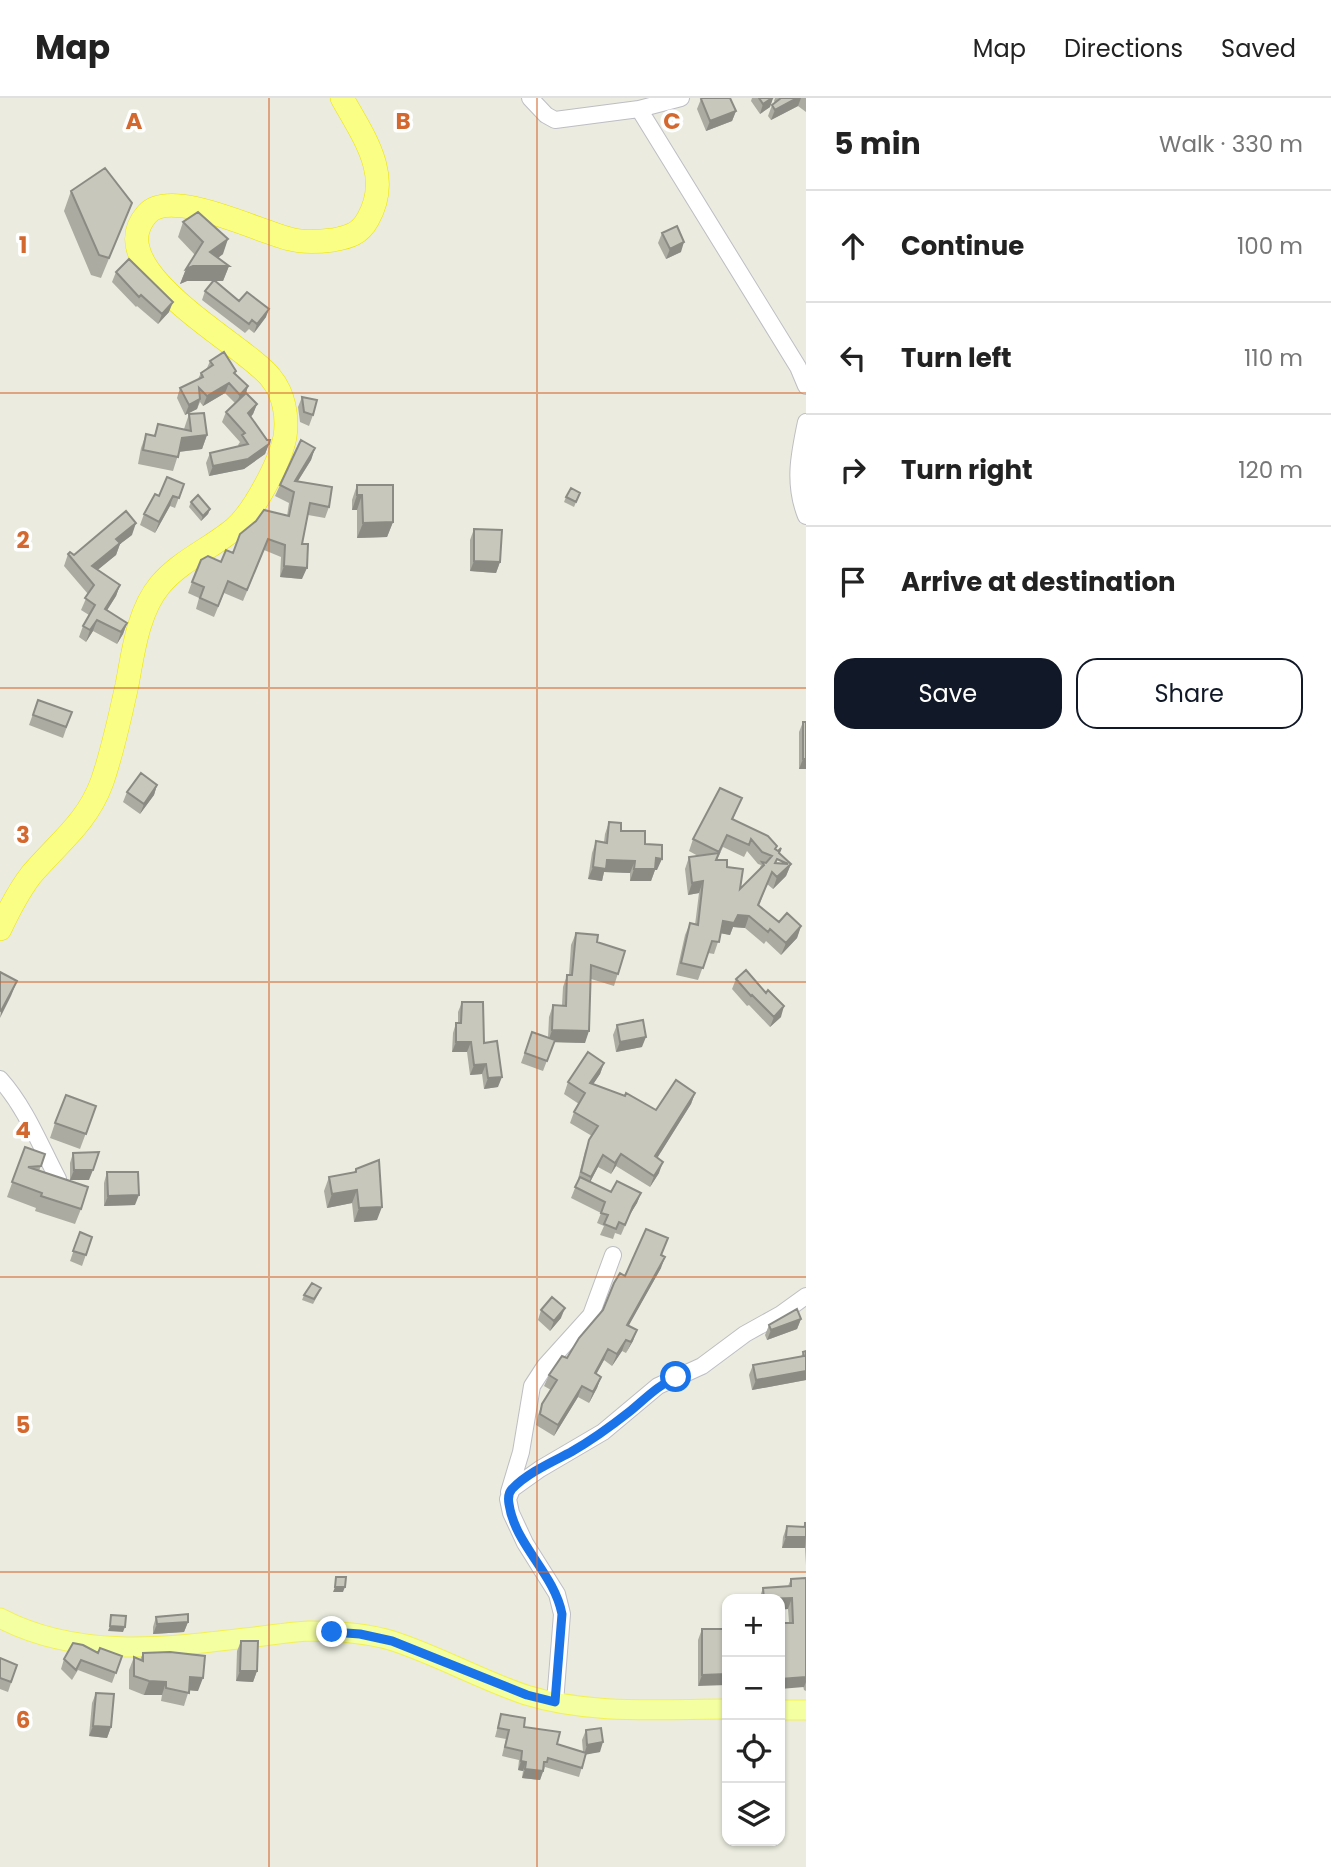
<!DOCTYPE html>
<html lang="en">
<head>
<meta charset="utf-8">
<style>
	:root { --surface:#fff; --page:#f2f2f2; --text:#222; --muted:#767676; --line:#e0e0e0; --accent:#111827 }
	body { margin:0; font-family:Poppins,sans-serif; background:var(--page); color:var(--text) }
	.controls { position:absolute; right:21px; bottom:21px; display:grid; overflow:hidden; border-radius:14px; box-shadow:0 2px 5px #0004 }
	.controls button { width:63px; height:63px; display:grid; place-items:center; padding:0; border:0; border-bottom:2px solid var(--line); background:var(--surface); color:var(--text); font:35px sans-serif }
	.stop { position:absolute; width:21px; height:21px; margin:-16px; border:5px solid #1a73e8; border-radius:50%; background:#fff }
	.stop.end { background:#1a73e8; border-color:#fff; box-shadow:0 2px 7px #0008 }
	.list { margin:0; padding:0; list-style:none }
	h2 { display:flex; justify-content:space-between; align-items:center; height:91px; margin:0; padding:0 28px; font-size:30px }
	h2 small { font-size:23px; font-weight:400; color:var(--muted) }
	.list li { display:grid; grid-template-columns:46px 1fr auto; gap:21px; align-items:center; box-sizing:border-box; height:112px; padding:0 28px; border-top:2px solid var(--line) }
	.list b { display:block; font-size:26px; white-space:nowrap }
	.list em { font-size:23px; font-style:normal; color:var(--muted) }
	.actions { display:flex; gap:14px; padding:21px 28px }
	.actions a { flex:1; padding:16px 0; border:2px solid var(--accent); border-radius:21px; text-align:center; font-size:24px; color:var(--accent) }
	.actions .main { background:var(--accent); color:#fff }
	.icon { flex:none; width:38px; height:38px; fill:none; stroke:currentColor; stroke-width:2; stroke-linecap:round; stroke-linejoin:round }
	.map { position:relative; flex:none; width:806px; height:1769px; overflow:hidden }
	header { display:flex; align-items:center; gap:42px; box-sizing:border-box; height:98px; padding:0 35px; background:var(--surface); border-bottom:2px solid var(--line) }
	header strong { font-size:33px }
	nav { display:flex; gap:38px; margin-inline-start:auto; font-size:24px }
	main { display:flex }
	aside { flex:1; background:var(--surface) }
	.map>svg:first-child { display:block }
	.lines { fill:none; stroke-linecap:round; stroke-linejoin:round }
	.minor-casing { stroke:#bdbdc4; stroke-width:18 }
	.major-casing { stroke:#f2f152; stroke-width:21 }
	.highway-casing { stroke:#ebe300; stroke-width:24 }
	.minor { stroke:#fff; stroke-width:16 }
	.major { stroke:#f4ffa1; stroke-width:19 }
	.highway { stroke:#fbfe85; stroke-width:23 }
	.wall { fill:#ababa2; fill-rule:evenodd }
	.shaded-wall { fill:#8b8b84 }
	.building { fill:#c7c7bc; stroke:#8b8b84; stroke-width:2; fill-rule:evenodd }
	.route { stroke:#1a73e8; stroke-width:9 }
	.grid { fill:none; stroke:#d46930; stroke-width:2; stroke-opacity:0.55 }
	.grid-label { font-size:23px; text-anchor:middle; font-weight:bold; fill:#d46930; stroke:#fff; stroke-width:7; stroke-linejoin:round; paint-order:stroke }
</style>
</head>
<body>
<header>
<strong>Map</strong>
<nav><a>Map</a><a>Directions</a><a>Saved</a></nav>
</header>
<main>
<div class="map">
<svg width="806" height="1769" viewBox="0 0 806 1769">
	<rect width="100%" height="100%" fill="#ebecdf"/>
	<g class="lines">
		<g class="minor-casing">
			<path id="minor" d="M530,0L546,17L555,22L639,11L681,0
				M639,11L798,269L806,288
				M806,324C799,357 793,386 806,418
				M0,981C26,1010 40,1047 58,1081
				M509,1394L521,1354L532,1288L545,1268L591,1217L613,1157
				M555,1604L562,1516L557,1496L525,1445L511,1415L508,1401L512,1391L540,1371L603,1334L658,1288L702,1268L745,1236L781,1216L806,1198"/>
		</g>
		<g class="major-casing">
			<path id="major" d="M0,1520C76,1560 163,1550 245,1540C266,1538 288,1534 309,1533C336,1533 367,1535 393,1543C439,1558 481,1582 526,1597C590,1617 661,1611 727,1611
				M780,1612H806"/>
		</g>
		<g class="highway-casing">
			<path id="highway" d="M0,831C9,812 18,794 31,777C58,745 87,725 102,684C113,652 120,619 127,587C133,555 138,513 160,487C180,463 210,451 234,431C254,414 280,364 285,339C288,318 284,296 271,280C245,246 97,172 147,116C171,89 259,134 290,141C304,145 318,144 333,142C349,139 360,136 368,121C393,77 363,38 342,0"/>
		</g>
		<use href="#minor" class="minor"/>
		<use href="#major" class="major"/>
		<use href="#highway" class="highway"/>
	</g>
	<path class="wall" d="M752,0H773L770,9L760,16L751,3Z
		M775,0H806V14L798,8L771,22L768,18L772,7L775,5L774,3Z
		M701,1L736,13L732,23L706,33L697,11Z
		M71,93L132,105L101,180L91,177L64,113Z
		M183,124L223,156L218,160L229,168L223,183H216L239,203L266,219L254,235L249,231L245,235L202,202L205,193L213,183H187L180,186L186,171L195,157L178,139Z
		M662,135L681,154L666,161L658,145Z
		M116,174L169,214L158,226L137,208L136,209L112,184Z
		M210,263L236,276L248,288L246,295L257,306L253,316L251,319L267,342H270L265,356L244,371L209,378L206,365L210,355L239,348L238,347L240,344L222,324L226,314L235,305L225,295L203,308L200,304L197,311L185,317L177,300L180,290L198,281L201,275L207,270Z
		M302,299L313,317L309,328L300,324L298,309Z
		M189,316L207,337L202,351L179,354L173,373L138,366L141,350L146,336L154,338L158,326L184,331Z
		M315,350L311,362L298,383L329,409L325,420L308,417L302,446V481L280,479L281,459L264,452L243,503L224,495L214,519L196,511L199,500L188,495L192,484L287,418L289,405L275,398L280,387Z
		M184,386L175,410L170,408L155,435L140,427L144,416L159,398Z
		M357,387L393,424L387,439L357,440V412H352V402Z
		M580,395L574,409L564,404L566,399Z
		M191,404L210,411L208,416L201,423L189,409Z
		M474,431L500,464L496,475L470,473V442Z
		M132,437L120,446L116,457L97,472L120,487L116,498L107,512L127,525L123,536L117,546L93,533L86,544L79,539L83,528L89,517L81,512L88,496L64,468L68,456L74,457Z
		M38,602L72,614L63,640L29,627Z
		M803,624L806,671H799V634Z
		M157,687L154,697L140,716L123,704L127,694Z
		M742,700L733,721L776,752L791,766L786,778L773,791L767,786L759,808L779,824L801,828L797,840L781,857L766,843L764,846L745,830L733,829L730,837L721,835L714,856L708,855L698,882L676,877L685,837L690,825L695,827L699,795L688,797L685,771L689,759L698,758L689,753L693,741ZM723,749L744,759L747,753L758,766L761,767L759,772L740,791L717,762ZM777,761L788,766L775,765Z
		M609,724L645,746L657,772H655L651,783H630V775L604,774L602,783L588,781L592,755L596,743L604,744L605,736Z
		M576,835L597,844L625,853L614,888L591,881L585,945L554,944L543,973L521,965L532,934L548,940L549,919L553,907H562L563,889L567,877H569L571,847Z
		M736,881L781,919L770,929L749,907L747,908L732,891Z
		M462,904L484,945L498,989L484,991L482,976L470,977L467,954H452L453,935L456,925H458V914Z
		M617,927L642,949L616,954L613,937Z
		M604,965L600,976L593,986L656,1012L695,995L691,1006L657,1060L659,1075L650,1089L616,1068L611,1076L598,1069L590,1084L611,1094L641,1095L637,1105L629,1118L621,1137L615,1135L613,1141L600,1137L604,1128L597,1125L601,1115L571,1100L577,1085L585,1053L592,1038L570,1025L574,1014L579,1006L564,996L568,984Z
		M96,1008L80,1051L50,1040L55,1025Z
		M25,1049L45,1056L39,1073L81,1111L75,1126L35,1113L36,1110L7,1099Z
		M73,1055L89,1082H70V1065Z
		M356,1071L377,1122L354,1124L352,1105L327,1110L324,1093L329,1079L354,1074Z
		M107,1074L135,1107L104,1108V1085Z
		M80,1134L92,1139L82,1168L70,1163Z
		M662,1157L661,1170L628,1228L637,1232L626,1255L622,1253L612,1268L604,1262L596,1276L601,1279L597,1290L589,1305L578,1299L554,1338L536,1327L538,1317L542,1306L551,1292L544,1288L549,1277L567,1260L603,1212L625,1178Z
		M319,1195L313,1206L302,1202L304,1197Z
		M541,1212L561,1220L550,1233L538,1222Z
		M801,1221L797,1231L767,1242L765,1237L769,1227Z
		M806,1253V1282L752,1292L749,1277L753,1267L801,1259L803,1254Z
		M805,1425H806V1467L805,1450H782L783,1439L787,1428L803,1429Z
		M806,1480V1593L804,1592L789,1525L788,1511L780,1501H759L763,1490L788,1488L791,1481Z
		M156,1519L188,1524L184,1534L153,1536V1529Z
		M702,1531H727L698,1588V1542Z
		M241,1543L257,1573L253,1584L236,1583L237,1553Z
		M98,1555L122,1558L112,1585L78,1572L72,1582L61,1571L64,1561Z
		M143,1555L198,1593L189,1592L184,1608L161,1603L162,1597H144L129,1591V1572L134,1559L140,1562Z
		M0,1560L17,1567L8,1594L0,1591Z
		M96,1595L111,1629L107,1640L89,1638L92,1605Z
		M501,1616L557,1646L583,1654L582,1642L586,1632L600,1654L586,1656L579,1679L545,1669L540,1682L522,1680L523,1673L518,1672L519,1662L502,1658L506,1641L495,1639Z"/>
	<path class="shaded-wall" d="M772,0H773L770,9L760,16L763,6Z
		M797,0H801L798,8L771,22L775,12Z
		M736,13L732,23L706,33L710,23Z
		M228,141L223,156L207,168H229L223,183H187L180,186L186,171Z
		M684,144L681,154L666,161L670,151Z
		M173,204L169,214L158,226L162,216Z
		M269,211L266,219L254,235L257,226Z
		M229,285L225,295L203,308L207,298Z
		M248,288L245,298L236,306L240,297Z
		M200,301L197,311L185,317L189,307Z
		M257,306L253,316L245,325L248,315Z
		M207,337L202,351L177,354L182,340Z
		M269,346L265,356L244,371L209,378L213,368Z
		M315,350L311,362L291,394L295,383Z
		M357,397H362L357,412H352Z
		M173,398L170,408L155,435L159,424Z
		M210,411L208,416L201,423L203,418Z
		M393,424L387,439L357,440L363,425Z
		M136,425L132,437L120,446L116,457L88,480L92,468L116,441Z
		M474,463L500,464L496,475L470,473Z
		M284,468L307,470L302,481L280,479Z
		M120,487L116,498L101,522L105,511Z
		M97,522L93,533L86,544L90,532Z
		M127,525L123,536L117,546L121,534Z
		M803,661H806V671H799Z
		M157,687L154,697L140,716L144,706Z
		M656,760L662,761L657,772H655L651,783H630L634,771Z
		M607,762L635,763L630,775L604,774L602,783L588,781L593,769Z
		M791,766L786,778L773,791L777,779Z
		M703,783L699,795L688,797L692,785Z
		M738,817L749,818L745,830L733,829L730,837L719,835L723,823Z
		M801,828L797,840L781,857L786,845Z
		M17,883L11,898L0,920L1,913Z
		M784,908L781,919L770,929L774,919Z
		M552,932L589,933L585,945L548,944Z
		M646,939L642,949L616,954L620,944Z
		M456,944H471L467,954H452Z
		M604,965L600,976L586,997L590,985Z
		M486,966L482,976L470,977L474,967Z
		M502,979L498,989L484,991L488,980Z
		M695,995L691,1006L651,1070L655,1058Z
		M621,1056L616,1068L611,1076L615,1065Z
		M603,1057L598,1069L587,1090L591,1079Z
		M663,1064L659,1075L650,1089L654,1078Z
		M74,1072H93L89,1082H70Z
		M357,1092L352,1105L327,1110L332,1096Z
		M641,1095L637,1105L629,1118L621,1137L633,1108Z
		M139,1097L135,1107L104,1108L108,1098Z
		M382,1109L377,1122L354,1124L359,1110Z
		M665,1159L661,1170L623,1238L627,1227Z
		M565,1210L561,1220L550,1233L554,1223Z
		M801,1221L797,1231L767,1242L771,1232Z
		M637,1232L633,1243L626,1255L631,1244Z
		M626,1242L622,1253L612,1268L617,1256Z
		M608,1251L604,1262L591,1286L595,1275Z
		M806,1273V1282L752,1292L756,1282Z
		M601,1279L597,1290L589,1305L593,1294Z
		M582,1288L578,1299L554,1338L558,1327Z
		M786,1439H806L805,1450H782Z
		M335,1489H345L343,1494H333Z
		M792,1500L788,1511L780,1512V1501Z
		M188,1524L184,1534L153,1536L157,1526Z
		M110,1528L125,1529L123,1534L108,1533Z
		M240,1573H257L253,1584L236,1583Z
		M727,1576V1587L698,1588L702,1577Z
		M190,1579L203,1580L198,1593L185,1592Z
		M806,1579V1584L804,1589L780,1591V1581Z
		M149,1583L166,1584L162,1597H144Z
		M93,1628L111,1629L107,1640L89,1638Z
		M603,1644L600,1654L584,1657L587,1647Z
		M521,1663L526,1664L523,1673L518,1672Z
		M525,1671L543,1673L540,1682L522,1680Z"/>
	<path class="building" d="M702,0H730L736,13L710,23L701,1Z
		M759,0H772L763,6Z
		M781,0H797L775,12L772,7Z
		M105,70L132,105L109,160L99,157L71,93Z
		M198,114L228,141L210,154L229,168H193L186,171L203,144L183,124Z
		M677,128L684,144L670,151L662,135Z
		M129,161L173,204L162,216L141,197L139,199L116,174Z
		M214,182L239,203L247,194L269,211L257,226L252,222L249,226L205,193Z
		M224,254L236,273L234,275L248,288L240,297L229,285L207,298L199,290L200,301L189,307L180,290L203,279L201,275L213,267L210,263Z
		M246,295L257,306L248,315L267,342H270L269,346L248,361L213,368L210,355L248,346L242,337L245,335L226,314Z
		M302,299L317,302L313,317L304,314Z
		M204,315L207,337L182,340L178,359L143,352L146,336L155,338L158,326L191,333L189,316Z
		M301,342L315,350L295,383L332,389L329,409L310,405L302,446H308L307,470L284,468L285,447L268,441L247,492L228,483L218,508L200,500L204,489L192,484L201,462L208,458L221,464L226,452L233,455L240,436L256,423L264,412L289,418L294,394L280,387Z
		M167,379L184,386L179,400L173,398L159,424L144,416L155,396L159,398Z
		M357,387H393V424L363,425L362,397H357Z
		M571,390L580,395L576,404L566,399Z
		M198,397L210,411L203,418L191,404Z
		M126,413L136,425L116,441L120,445L92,468L120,487L105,511L127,525L121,534L97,522L90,532L83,528L95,507L85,500L94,487L68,456L70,454L74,457Z
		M474,431L502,432L500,464L474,463Z
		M38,602L72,614L66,629L33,617Z
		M803,624H806V661H803Z
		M141,675L157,687L144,706L127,694Z
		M720,690L742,700L732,721L768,738L777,748L775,751L778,753L781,750L779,755L791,766L777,779L772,774L758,807L779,824L787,815L801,828L786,845L770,831L768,834L749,818L738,817L734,825L723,823L719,844L712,843L703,870L681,865L690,825L698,827L703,783L692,785L689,759L719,755L716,762H727V769L743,771L740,791L764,767L762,764L766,765L772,758L762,754L751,741L749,747L727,737L719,754L693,741ZM777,761L788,766L775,765Z
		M609,724L621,725V733H645V746L662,747V761L656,760L655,771H634L635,763L607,762L606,771L593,769L596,743L607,745Z
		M576,835L598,837L597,844L625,853L618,876L591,867L589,933L552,932L553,907L566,908L567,877H572Z
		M746,872L766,895L768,892L784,908L774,919L752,897L751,898L736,881Z
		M0,874L17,883L1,913L0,912Z
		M462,904H483L484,945L497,943L502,979L488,980L486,966L474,967L471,944H456V925H461Z
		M643,922L646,939L620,944L617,927Z
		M532,934L555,942L547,963L525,955Z
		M588,954L604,965L590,985L625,998L626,995L656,1012L676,982L695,995L655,1058L663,1064L654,1078L621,1056L615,1065L603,1057L591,1079L581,1074L589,1042L598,1028L574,1014L585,995L568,984Z
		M66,997L96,1008L86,1036L55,1025Z
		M25,1049L45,1056L41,1068L28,1069L88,1089L81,1111L41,1098L42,1095L12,1084Z
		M99,1054L93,1072H74L73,1055Z
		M379,1062L382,1109L359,1110L357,1092L332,1096L329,1079L356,1074V1071Z
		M107,1074H138L139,1097L108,1098Z
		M580,1079L611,1094L617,1083L641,1095L633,1108L625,1127L619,1124L616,1131L604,1126L608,1117L601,1115L605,1104L575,1089Z
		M646,1131L668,1140L661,1157L665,1159L627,1227L637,1232L631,1244L626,1242L617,1256L608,1251L595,1275L601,1279L593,1294L582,1288L558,1327L540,1316L542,1306L557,1282L549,1277L562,1258L567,1260L579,1240L603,1212L614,1185L620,1175L625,1178Z
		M80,1134L92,1139L86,1157L73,1153Z
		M312,1185L321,1190L314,1201L304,1197Z
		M552,1199L565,1210L554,1223L541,1212Z
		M797,1211L801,1221L771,1232L769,1227Z
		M806,1253V1273L756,1282L753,1267L804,1258L803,1254Z
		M805,1425H806V1439H786L787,1428L805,1429Z
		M336,1479H346L345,1489H335Z
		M806,1480V1579L780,1581V1525H793L792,1500L764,1501L763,1490L791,1488V1481Z
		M188,1516V1524L157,1526L156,1519Z
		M111,1517L126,1518L125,1529L110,1528Z
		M702,1531H727V1576L702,1577Z
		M241,1543H258L257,1573H240Z
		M73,1545L83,1547L98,1555L100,1550L122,1558L116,1575L81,1562L76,1572L64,1561Z
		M170,1554L205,1558L203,1580L190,1579L189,1595L166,1590V1584L149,1583L134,1578V1559L143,1563V1555Z
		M0,1560L17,1567L11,1584L0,1580Z
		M96,1595L114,1596L111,1629L93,1628Z
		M501,1616L525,1620L524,1629L560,1634L557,1646L586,1655L582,1670L548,1660L547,1664H544L543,1673L525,1671L526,1664L521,1663L522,1653L505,1649L509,1632L498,1630Z
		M601,1630L603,1644L587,1647L586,1632Z"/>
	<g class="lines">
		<path class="route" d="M332,1534L360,1536L392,1543L527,1597L555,1604L562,1516C554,1475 515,1447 509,1406C508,1400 508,1395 512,1391C527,1375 552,1364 571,1354C592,1342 610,1329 629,1314C645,1301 657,1288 676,1279"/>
	</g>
	<path class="grid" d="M269,0V1769M537,0V1769M0,295H806M0,590H806M0,884H806M0,1179H806M0,1474H806"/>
	<g class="grid-label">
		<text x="134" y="31">A</text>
		<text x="403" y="31">B</text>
		<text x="672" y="31">C</text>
		<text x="23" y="155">1</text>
		<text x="23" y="450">2</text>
		<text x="23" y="745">3</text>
		<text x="23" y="1040">4</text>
		<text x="23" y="1335">5</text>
		<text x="23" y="1630">6</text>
	</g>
</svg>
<div class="controls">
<button>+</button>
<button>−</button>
<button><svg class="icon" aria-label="locate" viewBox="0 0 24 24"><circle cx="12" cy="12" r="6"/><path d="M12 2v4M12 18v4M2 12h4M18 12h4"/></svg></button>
<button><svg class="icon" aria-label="layers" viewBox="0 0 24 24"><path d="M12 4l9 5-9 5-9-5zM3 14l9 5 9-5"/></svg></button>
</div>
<div class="stop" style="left:676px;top:1279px"></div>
<div class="stop end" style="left:332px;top:1534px"></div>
</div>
<aside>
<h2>5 min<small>Walk · 330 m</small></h2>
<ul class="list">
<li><svg class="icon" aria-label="ahead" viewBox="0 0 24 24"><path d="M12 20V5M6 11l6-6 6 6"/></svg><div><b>Continue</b></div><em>100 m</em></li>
<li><svg class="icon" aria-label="left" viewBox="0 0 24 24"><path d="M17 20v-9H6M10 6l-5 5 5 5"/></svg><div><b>Turn left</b></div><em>110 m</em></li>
<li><svg class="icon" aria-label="right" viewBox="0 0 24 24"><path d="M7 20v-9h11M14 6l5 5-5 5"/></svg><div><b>Turn right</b></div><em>120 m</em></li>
<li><svg class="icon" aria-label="arrive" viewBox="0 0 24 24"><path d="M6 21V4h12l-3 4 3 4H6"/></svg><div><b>Arrive at destination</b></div></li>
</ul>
<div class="actions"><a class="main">Save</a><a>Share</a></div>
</aside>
</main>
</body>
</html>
